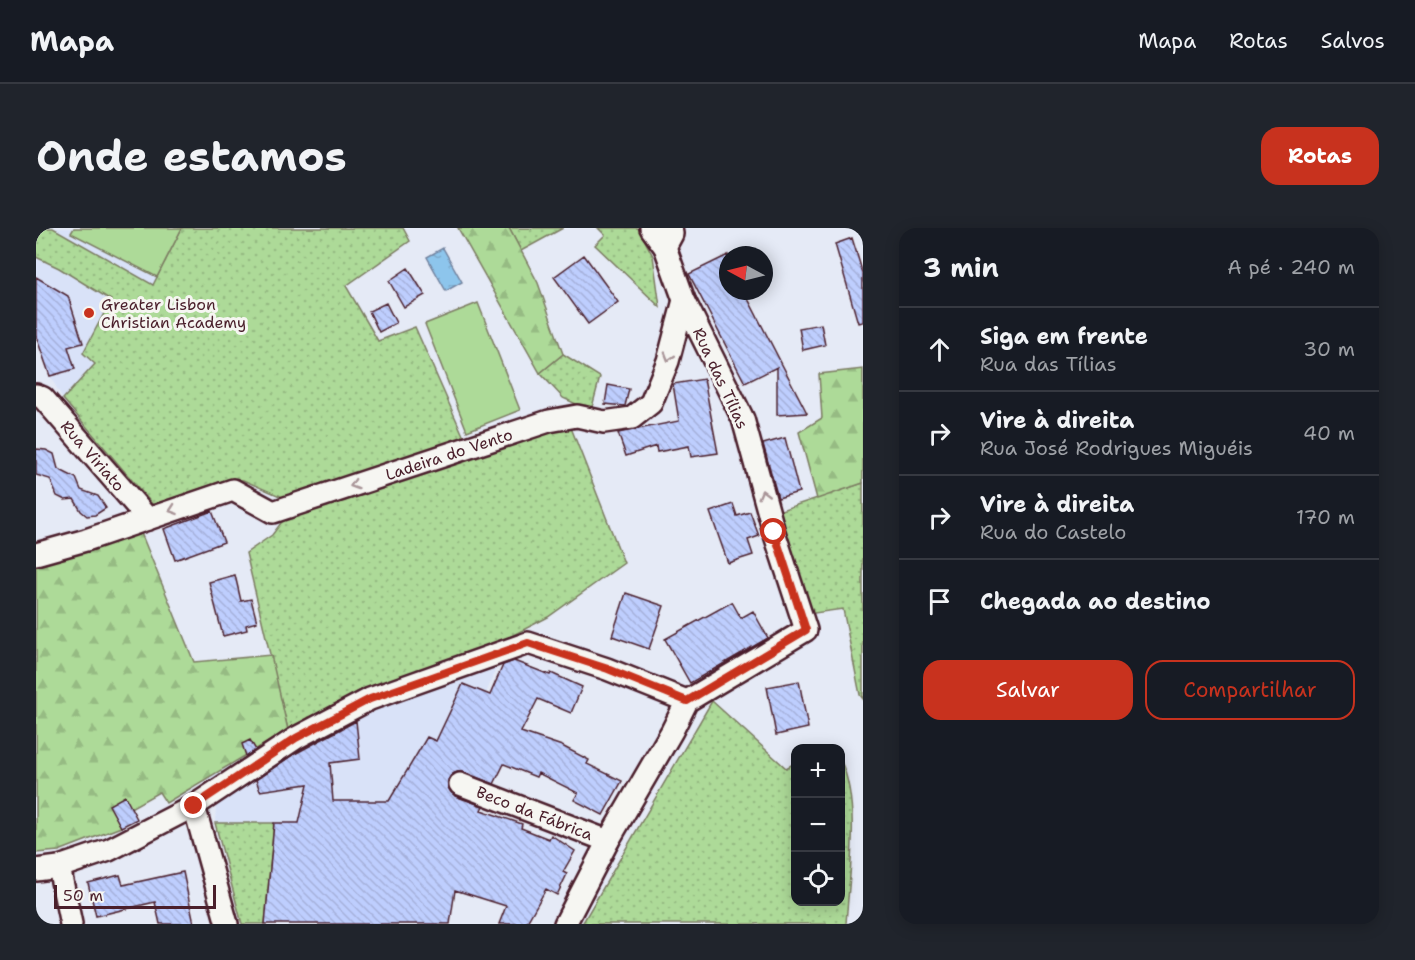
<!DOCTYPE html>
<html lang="pt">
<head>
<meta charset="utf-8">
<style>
	:root { --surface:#171b24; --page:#20242c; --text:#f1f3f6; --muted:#9ea1a6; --line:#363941; --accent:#c8321e }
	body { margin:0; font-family:"Shantell Sans",sans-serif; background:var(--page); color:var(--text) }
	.controls { position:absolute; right:18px; bottom:18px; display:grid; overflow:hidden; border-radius:12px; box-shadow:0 3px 15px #0003 }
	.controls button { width:54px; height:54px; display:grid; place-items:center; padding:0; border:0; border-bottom:2px solid var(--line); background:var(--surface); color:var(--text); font:30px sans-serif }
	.compass { position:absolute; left:683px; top:18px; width:54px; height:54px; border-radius:50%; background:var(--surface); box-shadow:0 3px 15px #0003; rotate:277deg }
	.scale { position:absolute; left:18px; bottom:15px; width:162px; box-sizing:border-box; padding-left:6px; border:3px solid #4a1f2b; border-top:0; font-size:16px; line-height:21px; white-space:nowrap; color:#4a1f2b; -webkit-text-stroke:4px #f6f6f2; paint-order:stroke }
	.stop { position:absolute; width:18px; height:18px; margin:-14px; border:4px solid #c8321e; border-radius:50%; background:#fff }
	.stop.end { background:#c8321e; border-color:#fff; box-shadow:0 2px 6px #0008 }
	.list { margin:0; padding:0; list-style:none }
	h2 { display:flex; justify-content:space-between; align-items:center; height:78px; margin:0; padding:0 24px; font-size:26px }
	h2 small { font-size:20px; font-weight:400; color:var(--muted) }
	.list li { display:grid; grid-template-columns:39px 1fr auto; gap:18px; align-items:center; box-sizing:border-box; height:84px; padding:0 24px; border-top:2px solid var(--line) }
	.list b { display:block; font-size:22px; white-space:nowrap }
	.list p { margin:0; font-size:20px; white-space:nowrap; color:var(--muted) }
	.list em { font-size:20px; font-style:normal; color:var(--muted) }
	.actions { display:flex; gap:12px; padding:18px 24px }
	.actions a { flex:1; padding:14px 0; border:2px solid var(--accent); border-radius:18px; text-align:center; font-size:21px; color:var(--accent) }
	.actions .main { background:var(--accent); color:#fff }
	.icon { flex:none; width:33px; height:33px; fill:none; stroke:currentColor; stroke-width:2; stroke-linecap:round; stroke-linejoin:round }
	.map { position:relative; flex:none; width:827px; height:696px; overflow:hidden; border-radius:18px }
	header { display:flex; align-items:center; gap:36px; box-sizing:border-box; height:84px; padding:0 30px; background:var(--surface); border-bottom:2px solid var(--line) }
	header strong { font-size:28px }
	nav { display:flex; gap:33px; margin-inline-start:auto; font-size:21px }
	.intro { display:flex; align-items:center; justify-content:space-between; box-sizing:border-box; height:144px; padding:0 36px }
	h1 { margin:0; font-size:42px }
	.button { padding:15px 27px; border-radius:18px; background:var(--accent); color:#fff; font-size:21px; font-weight:700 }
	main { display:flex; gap:36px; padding:0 36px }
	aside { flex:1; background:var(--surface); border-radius:18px; box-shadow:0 3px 15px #0003 }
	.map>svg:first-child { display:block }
	.built { fill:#d9e2f8 }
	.green { fill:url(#green-dots); stroke:#7c7c62; stroke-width:1.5 }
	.forest { fill:url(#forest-firs); stroke:#7c7c62; stroke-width:1.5 }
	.pitch { fill:#adda98; stroke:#7c7c62; stroke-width:1.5 }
	.water { fill:url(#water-ripples); stroke:#72839f; stroke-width:1.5 }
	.building { fill:url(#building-back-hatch); stroke:#4a1f2b; stroke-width:1.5 }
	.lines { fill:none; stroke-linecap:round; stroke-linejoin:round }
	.street-casing { stroke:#4a1f2b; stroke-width:26 }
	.street { stroke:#f6f6f2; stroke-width:21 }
	.oneway { stroke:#a99598 }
	.route { stroke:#c8321e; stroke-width:8 }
	.poi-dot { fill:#c8321e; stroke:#f6f6f2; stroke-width:2 }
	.labels { text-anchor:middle; stroke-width:6; stroke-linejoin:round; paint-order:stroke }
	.poi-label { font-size:16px; fill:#4a1f2b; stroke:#f6f6f2; text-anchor:start }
	.street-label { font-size:16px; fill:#4a1f2b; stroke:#f6f6f2 }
</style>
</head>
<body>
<header>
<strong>Mapa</strong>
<nav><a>Mapa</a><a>Rotas</a><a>Salvos</a></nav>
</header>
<div class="intro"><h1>Onde estamos</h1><a class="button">Rotas</a></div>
<main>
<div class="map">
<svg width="827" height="696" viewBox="0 0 827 696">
	<defs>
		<pattern id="green-dots" width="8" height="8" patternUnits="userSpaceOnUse" patternTransform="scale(1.5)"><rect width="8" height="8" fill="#adda98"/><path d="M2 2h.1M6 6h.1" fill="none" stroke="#96bb83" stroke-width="1.8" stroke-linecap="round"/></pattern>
		<pattern id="forest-firs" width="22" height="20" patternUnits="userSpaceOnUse" patternTransform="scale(1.5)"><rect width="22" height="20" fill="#adda98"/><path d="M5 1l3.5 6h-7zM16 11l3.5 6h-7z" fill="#96bb83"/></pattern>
		<pattern id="water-ripples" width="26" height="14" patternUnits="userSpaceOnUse" patternTransform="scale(1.5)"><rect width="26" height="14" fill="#8dc5ec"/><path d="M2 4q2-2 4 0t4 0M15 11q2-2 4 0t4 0" fill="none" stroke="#7ba9cb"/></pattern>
		<pattern id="building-back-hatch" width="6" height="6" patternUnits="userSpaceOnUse" patternTransform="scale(1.5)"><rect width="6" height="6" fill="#becefe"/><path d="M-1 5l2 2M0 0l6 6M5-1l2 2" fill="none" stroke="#a5b0da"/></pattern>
	</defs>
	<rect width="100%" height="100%" fill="#e5eaf6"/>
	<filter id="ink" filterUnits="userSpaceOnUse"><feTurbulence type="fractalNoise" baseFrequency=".0167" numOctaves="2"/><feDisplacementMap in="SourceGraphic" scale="12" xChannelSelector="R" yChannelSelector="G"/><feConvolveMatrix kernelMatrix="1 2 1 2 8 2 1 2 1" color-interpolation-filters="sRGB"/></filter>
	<g filter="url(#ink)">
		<path class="built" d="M0,0H186L27,171L14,148L8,126H5L0,108Z
			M462,415V435L411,566L390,696H206L179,595L180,575L172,551L253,502L371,446Z"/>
		<path class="green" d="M0,0H17L117,57L146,0H367L374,13L310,58L342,113L379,99L430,214L246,269L207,252L192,251L117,277L27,171L59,136L47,125L75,72L23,40L0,29Z
			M473,0H527L485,23Z
			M562,0H602L617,28L624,79L559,17L569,7Z
			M527,126L564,149L555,183L527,170L504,145Z
			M534,197L588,335L512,389L462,415L371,446L252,502L210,325L236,307L245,295L260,285Z
			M827,255V471L824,467L807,381L771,386L739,284Z
			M676,473L750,540L759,535L760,674H804L805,533C825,578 813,647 810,696H546Z
			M179,595H238L229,696H206Z"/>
		<path class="forest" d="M422,0H473L502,55L527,126L504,145Z
			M827,141V255L781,271L763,204L786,190L783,146Z
			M105,305L158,434L235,427L252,502L130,575L123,564L80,588L85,599L23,623L0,625V337L53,322Z"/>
		<path class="pitch" d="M38,0H146L121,49L35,5Z
			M442,75L484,182L431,203L389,96Z"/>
		<path class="water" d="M407,20L426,54L410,63L391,29Z"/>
		<path class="building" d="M816,10L827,46V94L822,95L799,16Z
			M548,27L582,74L552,96L518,49Z
			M692,27V63H708L771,185L741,187V139L709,155L653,46Z
			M372,40L389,67L368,79L353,53Z
			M0,49L32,68L47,115L32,119L39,141L14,148L0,108Z
			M350,75L360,95L343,104L333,83Z
			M785,96L789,117L767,122L763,100Z
			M668,151L682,225L655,229L653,218L621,224L620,218L590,228L582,205L643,193L637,156Z
			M572,157L593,161L589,178L569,176Z
			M749,210L763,264L742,270L727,216Z
			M0,221L10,222L18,226L22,241L40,250L45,262L62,268L70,280L59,287L51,288L45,283L38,271L29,272L21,268L14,251L0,247Z
			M697,276L701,288L714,284L723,308L712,312L717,327L692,335L674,284Z
			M176,283L188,314L139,332L128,301Z
			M199,347L205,373L215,371L221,394L210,397L211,402L187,408L173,354Z
			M590,365L628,378L613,421L576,408Z
			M696,374L705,390L717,383L732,410L654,455L629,411Z
			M478,433L514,447L515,445L546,459L535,485L502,471L485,504L526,518L553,532L551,536L586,553L567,587L538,572L542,565L502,545L500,549L468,536L458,556L423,543L416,547L412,552V559L419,568L447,578L445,582L486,596L485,600L513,611L515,607L539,623L527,644L531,646L521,667L510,661L490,696H463L470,678L419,662L414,696H229L238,595H263L272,556L224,563L220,552L255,528L320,493L324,531L294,535L297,573H353L391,509L400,513L427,456L454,467L467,437Z
			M763,453L772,500L740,507L731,459Z
			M214,512L220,522L210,528L206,516Z
			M89,568L101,591L85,599L73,577Z
			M147,644L158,696H124L119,674L60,688L52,655L84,647L87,657Z"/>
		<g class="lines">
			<g class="street-casing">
				<g id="street">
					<path d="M629,19L636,6L635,0"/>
					<path id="s1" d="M0,167L7,170L112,291"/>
					<path id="s2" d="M0,326L50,312L197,262L237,284L513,193L541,188L568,194L596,190L615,175L632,133L648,72"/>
					<path id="s3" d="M424,556L572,613"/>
					<path d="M158,578L191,696"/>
					<path d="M23,639L35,696"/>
					<path d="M0,642L23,639L73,622L158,578L260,510L334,471L492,415L571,441L651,473"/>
					<path d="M529,696L572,613L636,503L651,473L770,402L738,304L707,191L648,72L629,19L615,0"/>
				</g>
			</g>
			<use href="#street" class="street"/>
		</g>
		<defs><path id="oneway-chevron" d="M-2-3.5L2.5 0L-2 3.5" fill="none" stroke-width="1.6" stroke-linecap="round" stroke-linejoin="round" transform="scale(1.5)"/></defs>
		<g class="oneway">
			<use href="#oneway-chevron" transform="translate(633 129) rotate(107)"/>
			<use href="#oneway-chevron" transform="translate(318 257) rotate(162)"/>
			<use href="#oneway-chevron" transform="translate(727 266) rotate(-105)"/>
			<use href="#oneway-chevron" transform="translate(137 282) rotate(161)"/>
		</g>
	</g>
	<g class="lines" filter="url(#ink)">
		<path class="route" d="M158,578L260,510L334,471L492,415L572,441L651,473L770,402L738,304"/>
	</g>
	<circle class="poi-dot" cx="53" cy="85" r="6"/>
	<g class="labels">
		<g class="poi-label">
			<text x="65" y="82">Greater Lisbon<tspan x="65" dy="18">Christian Academy</tspan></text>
		</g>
		<g class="street-label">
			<text transform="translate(685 150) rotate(65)" y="6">Rua das Tílias</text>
			<text dy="6" stroke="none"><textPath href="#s2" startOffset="438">Ladeira do Vento</textPath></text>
			<text dy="6" stroke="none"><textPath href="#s1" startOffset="84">Rua Viriato</textPath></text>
			<text dy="6" stroke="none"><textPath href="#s3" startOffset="80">Beco da Fábrica</textPath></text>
		</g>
	</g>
</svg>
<div class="controls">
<button>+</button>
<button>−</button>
<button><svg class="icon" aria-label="locate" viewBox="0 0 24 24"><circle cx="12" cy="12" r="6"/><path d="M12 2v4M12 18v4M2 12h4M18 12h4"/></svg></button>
</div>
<svg class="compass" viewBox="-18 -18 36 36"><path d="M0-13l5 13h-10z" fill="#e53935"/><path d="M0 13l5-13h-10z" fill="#9ea1a6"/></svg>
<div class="scale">50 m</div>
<div class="stop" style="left:738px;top:304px"></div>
<div class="stop end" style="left:158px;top:578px"></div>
</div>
<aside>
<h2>3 min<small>A pé · 240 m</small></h2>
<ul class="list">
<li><svg class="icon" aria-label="ahead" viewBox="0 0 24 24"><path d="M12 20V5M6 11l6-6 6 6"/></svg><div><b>Siga em frente</b><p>Rua das Tílias</p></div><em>30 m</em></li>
<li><svg class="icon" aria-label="right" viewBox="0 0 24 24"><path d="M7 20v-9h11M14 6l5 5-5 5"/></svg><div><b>Vire à direita</b><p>Rua José Rodrigues Miguéis</p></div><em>40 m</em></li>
<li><svg class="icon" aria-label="right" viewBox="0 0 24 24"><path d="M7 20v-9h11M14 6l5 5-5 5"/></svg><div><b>Vire à direita</b><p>Rua do Castelo</p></div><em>170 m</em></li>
<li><svg class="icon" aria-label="arrive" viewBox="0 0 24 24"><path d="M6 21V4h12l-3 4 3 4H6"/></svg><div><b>Chegada ao destino</b></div></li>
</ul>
<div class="actions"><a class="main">Salvar</a><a>Compartilhar</a></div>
</aside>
</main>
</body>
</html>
